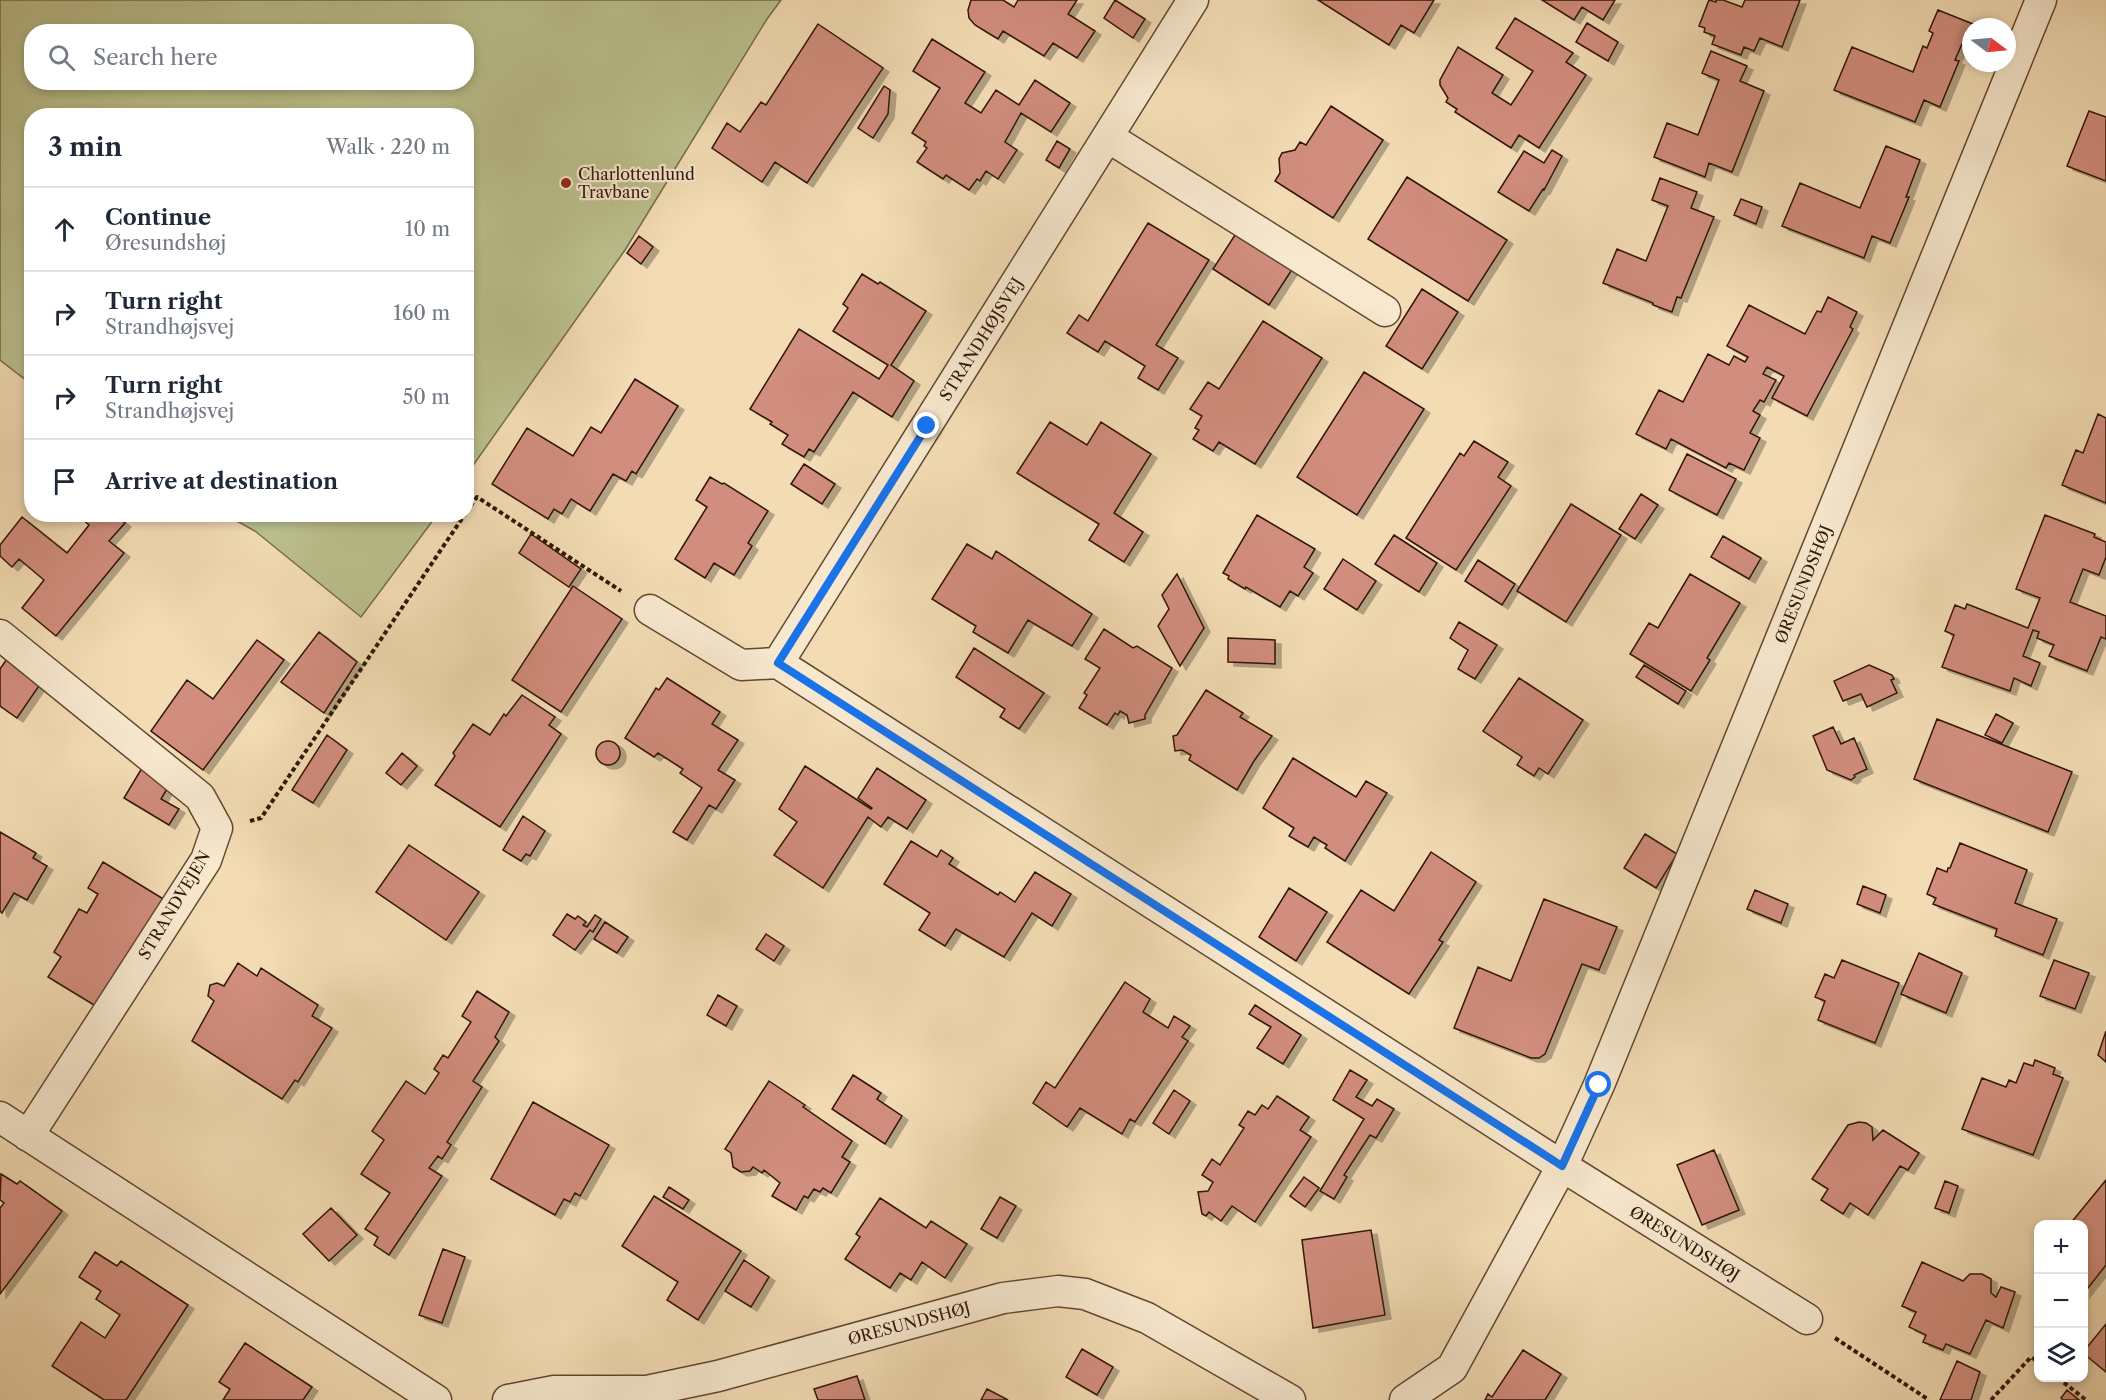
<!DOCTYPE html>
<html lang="en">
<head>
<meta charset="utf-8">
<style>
	:root { --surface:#fff; --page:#f2f2f3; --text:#1f2937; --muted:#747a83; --line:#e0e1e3 }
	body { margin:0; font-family:"Libre Caslon Text",serif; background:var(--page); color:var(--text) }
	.controls { position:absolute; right:18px; bottom:18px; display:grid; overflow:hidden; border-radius:12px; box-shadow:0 3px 9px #0003 }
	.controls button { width:54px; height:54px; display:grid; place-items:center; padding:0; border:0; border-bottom:2px solid var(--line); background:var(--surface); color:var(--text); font:30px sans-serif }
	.compass { position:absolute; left:1962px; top:18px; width:54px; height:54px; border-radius:50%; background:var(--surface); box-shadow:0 3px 9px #0003; rotate:106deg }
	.stop { position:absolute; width:18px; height:18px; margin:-14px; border:4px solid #1a73e8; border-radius:50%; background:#fff }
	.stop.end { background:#1a73e8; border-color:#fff; box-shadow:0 2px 6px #0008 }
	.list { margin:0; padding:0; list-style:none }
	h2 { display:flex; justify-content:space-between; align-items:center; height:78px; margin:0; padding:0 24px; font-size:26px }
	h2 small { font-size:20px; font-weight:400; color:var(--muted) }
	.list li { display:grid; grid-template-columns:39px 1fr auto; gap:18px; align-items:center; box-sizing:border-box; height:84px; padding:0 24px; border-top:2px solid var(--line) }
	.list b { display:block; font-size:22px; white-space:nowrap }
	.list p { margin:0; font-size:20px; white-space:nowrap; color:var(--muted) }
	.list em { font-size:20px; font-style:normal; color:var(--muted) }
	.icon { flex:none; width:33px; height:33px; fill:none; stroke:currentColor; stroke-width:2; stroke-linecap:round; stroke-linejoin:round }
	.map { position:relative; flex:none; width:2106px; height:1400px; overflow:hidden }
	.search { position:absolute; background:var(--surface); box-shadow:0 3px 9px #0003; left:24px; top:24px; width:450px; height:66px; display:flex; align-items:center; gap:15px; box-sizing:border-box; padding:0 21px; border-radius:24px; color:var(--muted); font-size:22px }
	.panel { position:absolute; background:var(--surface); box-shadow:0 3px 9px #0003; left:24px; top:108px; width:450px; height:414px; border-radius:24px }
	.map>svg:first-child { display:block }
	.green { fill:#bbc08d; stroke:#766a4a; stroke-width:1.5; fill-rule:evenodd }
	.building { fill:#d18d7d; stroke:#321507; stroke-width:1.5; filter:url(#shadow) }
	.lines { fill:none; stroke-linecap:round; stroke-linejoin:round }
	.minor-casing { stroke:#624732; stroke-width:33 }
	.path { stroke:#321507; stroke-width:4; stroke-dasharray:4.5 3; stroke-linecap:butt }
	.minor { stroke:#f7e8ce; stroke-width:30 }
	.route { stroke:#1a73e8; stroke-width:8 }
	.poi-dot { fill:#8f2418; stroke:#f7e8ce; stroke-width:2 }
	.labels { text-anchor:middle; stroke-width:4.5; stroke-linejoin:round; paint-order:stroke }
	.poi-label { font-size:16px; fill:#321507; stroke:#f7e8ce; text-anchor:start }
	.street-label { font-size:16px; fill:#321507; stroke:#f7e8ce }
</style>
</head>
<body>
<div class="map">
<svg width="2106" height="1400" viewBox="0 0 2106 1400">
	<defs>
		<filter id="shadow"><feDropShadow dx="6" dy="4" stdDeviation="0" flood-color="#0004"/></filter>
	</defs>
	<rect width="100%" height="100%" fill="#f3dcb4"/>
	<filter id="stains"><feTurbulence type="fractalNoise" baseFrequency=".00333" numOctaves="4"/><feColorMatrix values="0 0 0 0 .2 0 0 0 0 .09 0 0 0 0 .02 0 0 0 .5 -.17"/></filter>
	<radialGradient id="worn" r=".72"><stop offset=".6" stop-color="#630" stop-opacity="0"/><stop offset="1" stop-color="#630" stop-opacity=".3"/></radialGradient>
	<path class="green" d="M0,0H781L767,19L625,250L467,474L466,116H32L31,384L0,360ZM32,32H466V82H32Z
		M226,515H437L361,617L255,531Z"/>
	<path class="building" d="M971,0H1003L1014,7L1018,0H1077L1068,14L1095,31L1077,58L1053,43L1044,56L1003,31L998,39L975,25L969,18L968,10Z
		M1115,0L1145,19L1133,38L1104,18Z
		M1318,0H1434L1414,33L1401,25L1389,45Z
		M1542,0H1615L1603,20L1582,7L1574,20Z
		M1709,0L1716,2V0H1723L1742,7L1745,0H1800L1782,47L1760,38L1754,51L1744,47L1741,55L1712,44L1715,36L1704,32L1705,28L1699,26Z
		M1938,10L1973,24L1965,45L1962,44L1955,60L1959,61L1940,107L1924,100L1915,122L1834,90L1852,47L1913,72L1923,46L1927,48L1933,33L1929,31Z
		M1515,18L1573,53L1566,62L1586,75L1539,148L1519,135L1511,148L1455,112L1457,109L1446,102L1448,98L1440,85V80L1458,47L1503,75L1492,93L1511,105L1533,71L1496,48Z
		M1587,23L1618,42L1608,61L1576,42Z
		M818,24L883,68L807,183L775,162L762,182L712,148L727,123L740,132L761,102L766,105Z
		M932,39L985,72L965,103L981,113L996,90L1019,105L1035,80L1070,103L1051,132L1021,113L1005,142L1017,150L998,179L986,171L980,181L977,179L969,190L946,175L943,179L917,162L927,148L924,146L926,142L912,133L940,88L913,71Z
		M1711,51L1747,66L1740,81L1764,91L1732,172L1709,163L1705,177L1654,157L1667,123L1698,135L1719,80L1702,73Z
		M884,86L890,90L888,114L873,138L858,128Z
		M1331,106L1383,140L1333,218L1275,181L1280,173L1279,159L1282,153L1295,150L1300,142L1306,145Z
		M2089,111L2106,117V181L2067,166Z
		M1057,141L1070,149L1059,168L1046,160Z
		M1886,146L1920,160L1906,197H1909L1890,243L1872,236L1864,258L1782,226L1800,183L1860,208Z
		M1552,150L1562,156L1544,190L1543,189L1529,211L1498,192L1524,151L1544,163Z
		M1407,177L1507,240L1468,301L1368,239Z
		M1660,178L1697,192L1691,208L1714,217L1681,298L1677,297L1672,312L1653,305V303L1603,283L1617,249L1646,261L1668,206L1652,200Z
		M1741,199L1762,207L1756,224L1734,215Z
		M1148,223L1209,260L1156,345L1178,358L1158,390L1138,378L1145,366L1105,341L1098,352L1067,333L1079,315L1088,321Z
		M1237,232L1293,268L1269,305L1213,269Z
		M639,236L653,247L641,264L627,253Z
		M862,274L878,284L880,282L926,311L891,365L914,381L892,417L853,392L814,452L809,449L804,457L782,444L788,435L770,424L772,422L750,409L799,329L879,379L888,365L833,331L848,308L843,304Z
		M1422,289L1458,312L1422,369L1386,346Z
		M1828,297L1857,312L1850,327L1853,329L1807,416L1772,398L1784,376L1767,367L1763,374L1776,380L1764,402L1760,400L1753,411L1760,415L1750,433L1760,438L1744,470L1729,463L1726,468L1671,439L1666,449L1636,434L1659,390L1683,402L1708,354L1729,365L1734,356L1745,362L1748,357L1727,346L1749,305L1805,334L1817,311L1821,312Z
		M1263,321L1322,358L1255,464L1219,442L1213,451L1193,439L1199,430L1195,428L1202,416L1190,409L1208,382L1219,389Z
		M1364,372L1424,409L1357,515L1297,477Z
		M635,379L678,406L636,474L632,471L626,481L613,474L590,511L571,499L562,514L554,509L548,519L492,484L527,428L573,456L591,427L601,433Z
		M2098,414L2106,418V503L2062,485L2076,450L2083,453Z
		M1050,422L1087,445L1101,422L1151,454L1114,513L1143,532L1124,562L1089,540L1099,524L1017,473Z
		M1474,441L1508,462L1498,477L1511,486L1456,570L1406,538L1460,453L1464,456Z
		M1687,454L1736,479L1717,515L1669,490Z
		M804,464L835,484L822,504L791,484Z
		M710,477L722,484L724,483L768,511L748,543L752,546L734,575L714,563L705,578L675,559L707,507L696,500Z
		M1641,494L1658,505L1635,539L1619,529Z
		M1571,504L1621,535L1566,622L1517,591Z
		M86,514H114L125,523L109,541L124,553L56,636L22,608L44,580L19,559L12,567L0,556V545L22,517L67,553L89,525L82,519Z
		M1257,515L1315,549L1304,567L1313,573L1298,596L1290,591L1280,607L1246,587L1245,589L1228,579L1229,576L1223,573Z
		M2045,515L2095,534L2094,537L2106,542V557L2099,575L2083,569L2070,602L2106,616V639L2101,637L2087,671L2049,656L2054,645L2037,638L2039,632L2033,630L2023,656L2040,663L2031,686L2014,678L2010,691L1942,667L1954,635L1945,631L1955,605L1965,609L1967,604L2028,628L2040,598L2016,589Z
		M531,534L581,569L569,587L519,553Z
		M1394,535L1437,563L1419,592L1375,564Z
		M1723,536L1761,558L1749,579L1711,557Z
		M967,544L992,559L996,551L1092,614L1072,646L1028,620L1008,653L973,632L976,626L932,599Z
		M1343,559L1376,581L1357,610L1324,589Z
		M1478,560L1515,584L1502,605L1465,581Z
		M1177,574L1204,628L1180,666L1158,626L1169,609L1162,595Z
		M1690,574L1740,603L1707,658L1710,660L1691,691L1630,654L1649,623L1658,628Z
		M573,586L622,619L561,712L512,680Z
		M1459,622L1497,645L1475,679L1458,669L1468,650L1450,638Z
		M1104,629L1133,648L1137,646L1172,668L1145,715V719L1129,723L1127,715L1120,711L1118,715L1115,713L1107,725L1079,708L1087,695L1084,693L1100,668L1085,659Z
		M319,632L357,662L324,713L281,682Z
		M1228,638L1275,640V664L1228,662Z
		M257,640L284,660L203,770L151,731L187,680L213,699Z
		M974,648L1044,693L1019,729L1000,717L1005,709L956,677Z
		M9,656L43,680L17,718L0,706V669Z
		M1644,665L1686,691L1678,704L1636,677Z
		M1869,665L1892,675L1894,679L1891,680L1897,693L1867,707L1861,694L1843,701L1834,681Z
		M667,678L720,712L712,724L738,740L718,770L735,780L716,809L709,805L687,840L673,832L702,788L680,773L683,769L658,753L654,757L625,738L656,688L659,690Z
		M1519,678L1583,720L1548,774L1539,768L1534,776L1517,765L1522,757L1483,731Z
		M1206,690L1243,713L1240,717L1272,736L1254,761L1237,790L1189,760L1191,755L1182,750L1175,751L1173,736L1177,735Z
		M522,695L555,717L549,725L561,734L500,827L435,785L455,756L453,753L473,724L490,735L504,714L506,716Z
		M1996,714L2013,723L2002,743L1985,735Z
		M1937,719L2072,772L2048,832L1914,779Z
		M1833,727L1841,744L1854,738L1867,769L1854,775L1855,777L1851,780L1827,770L1813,736Z
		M327,735L347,750L313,803L292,790Z
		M596 753a12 12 0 1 1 24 0a12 12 0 1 1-24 0Z
		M402,753L417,766L401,785L386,773Z
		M1293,758L1356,797L1366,781L1387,793L1345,861L1325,848L1327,845L1314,837L1308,847L1289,836L1294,828L1263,808Z
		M145,763L170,784L161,799L179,809L169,825L124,798Z
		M805,766L871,809L872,808L858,798L877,768L926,800L907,829L888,817L881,827L868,817L823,888L774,855L797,822L779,809Z
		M523,816L545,831L530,856L526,854L521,861L503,850Z
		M0,832L36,853L33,858L47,866L27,900L14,893L2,913L0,911Z
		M1645,834L1677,854L1656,888L1624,868Z
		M911,841L937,857L941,850L953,858L949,864L998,895L1000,892L1015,902L1035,872L1071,894L1052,926L1032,913L1004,957L956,929L945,946L919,930L930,913L884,884Z
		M1960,843L2027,870L2015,903L2057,919L2043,955L1995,936L1997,929L1933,904L1936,898L1927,894L1937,868L1947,872L1948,868H1950Z
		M409,845L479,892L446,940L376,892Z
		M1431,852L1476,882L1439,940L1443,942L1409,994L1327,942L1361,890L1394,911Z
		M103,862L165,900L99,1008L48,977L61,957L54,952L79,909L87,913L98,894L88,888Z
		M1863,886L1886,895L1880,913L1857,904Z
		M1289,888L1327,912L1296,961L1259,937Z
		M1755,890L1788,904L1781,923L1747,909Z
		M1544,899L1617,927L1599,970L1582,964L1545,1054L1539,1058H1531L1454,1028L1478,967L1511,981Z
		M567,914L575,919L578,916L586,922L583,925L587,927L595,915L601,919L593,932L590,930L575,950L553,935Z
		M605,922L628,937L617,953L594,939Z
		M766,934L784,946L774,961L756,949Z
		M1919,953L1962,973L1946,1013L1901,994Z
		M1842,960L1899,983L1875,1043L1818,1020L1825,1001L1815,997L1825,974L1834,978Z
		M2054,960L2089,973L2075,1009L2040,996Z
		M238,963L257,976L261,968L318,1005L312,1016L332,1028L298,1082L295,1080L282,1099L192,1041L214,1001L208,996L210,985L217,983L224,986Z
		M1125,982L1150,999L1143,1012L1168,1028L1174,1016L1190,1026L1182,1037L1188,1041L1135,1122L1130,1119L1122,1134L1080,1108L1067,1127L1033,1103L1046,1082L1055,1088Z
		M477,991L509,1012L495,1037L499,1041L473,1081L482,1087L447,1142L451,1145L442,1159L438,1156L429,1168L442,1176L389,1255L374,1245L378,1237L365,1229L390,1193L361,1174L384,1140L372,1131L406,1081L425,1094L439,1073L434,1069L443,1055L448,1058L471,1022L462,1016Z
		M718,995L737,1006L726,1026L707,1015Z
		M1255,1005L1301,1035L1283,1064L1257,1048L1271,1027L1249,1014Z
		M2106,1031V1062L2098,1055Z
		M2035,1060L2055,1068L2053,1074L2063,1078L2033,1155L1962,1129L1982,1078L2006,1087L2009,1080L2016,1083L2024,1063L2033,1066Z
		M1350,1070L1367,1080L1356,1097L1372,1106L1377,1099L1394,1109L1376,1138L1370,1135L1344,1175L1347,1177L1334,1199L1320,1191L1364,1119L1333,1100Z
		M853,1075L881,1093L877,1099L902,1116L885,1144L832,1109Z
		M769,1081L805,1105L803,1107L852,1141L842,1157L850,1162L831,1193L823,1188L820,1192L814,1189L808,1198L804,1196L796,1210L772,1196L780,1183L764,1170L762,1173L753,1167L750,1171L741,1172L733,1167L731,1153L725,1149Z
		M1174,1090L1190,1101L1169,1134L1153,1123Z
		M1277,1096L1309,1117L1300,1130L1311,1137L1255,1222L1232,1206L1221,1221L1209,1212L1206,1216L1202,1214L1198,1192L1208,1191L1213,1182L1202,1175L1212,1159L1220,1165L1244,1128L1239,1125L1248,1111L1255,1115L1262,1105L1268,1109Z
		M533,1102L609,1145L580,1196L575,1193L570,1202L564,1199L555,1215L491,1179Z
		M1859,1122L1866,1123L1872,1127L1873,1140L1883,1130L1919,1153L1908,1170L1900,1166L1868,1215L1850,1203L1843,1214L1821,1200L1828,1189L1812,1179L1848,1125Z
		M1714,1150L1739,1210L1702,1225L1677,1165Z
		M1,1174L17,1184L20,1181L62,1211L0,1294V1208L4,1203L0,1200Z
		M1304,1177L1319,1188L1305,1207L1290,1196Z
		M2106,1180V1265L2084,1293V1224H2070Z
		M1945,1181L1958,1186L1949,1213L1935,1208Z
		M669,1187L689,1200L683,1209L663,1197Z
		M654,1196L741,1251L698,1320L667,1300L678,1282L622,1246Z
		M1000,1197L1016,1206L997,1238L981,1229Z
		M880,1198L926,1228L931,1221L967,1244L945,1278L922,1262L911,1280L900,1273L890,1288L845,1259L860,1237L856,1234Z
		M331,1208L357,1235L329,1261L303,1234Z
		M1371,1230L1385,1315L1313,1328L1302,1240Z
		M443,1249L465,1257L442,1323L419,1315Z
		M95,1252L117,1266L121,1261L188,1305L126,1400H104L52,1366L81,1322L105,1338L120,1315L96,1299L101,1291L79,1277Z
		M744,1260L769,1277L751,1307L725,1291Z
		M1922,1262L1963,1281L1970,1274H1982L1991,1279V1293L1996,1297L2001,1287L2015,1292L2003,1328L1986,1320L1970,1354L1946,1344L1943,1350L1923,1342L1926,1335L1909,1327L1916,1312L1902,1306Z
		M2106,1324V1372L2084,1354V1351Z
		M245,1343L312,1387L303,1400H223L230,1389L219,1382Z
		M1082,1349L1113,1367L1097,1395L1066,1377Z
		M1523,1350L1561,1374L1545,1400H1485L1488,1394L1492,1397Z
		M1957,1361L1980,1372L1971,1400H1940Z
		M857,1376L865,1400H818L814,1389Z
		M987,1389L1008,1400H981Z
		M2067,1390L2079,1400H2063L2061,1398Z"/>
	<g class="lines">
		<g class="minor-casing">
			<path id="minor" d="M1193,0L778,663L1562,1166L1807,1319
				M1108,137L1385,311
				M650,610L741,665L778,663
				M0,635L200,797L217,828L206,860L28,1136
				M0,1117L436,1400
				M508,1400L554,1391H647L718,1376L1003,1298L1058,1291L1085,1294L1147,1318L1290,1400
				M1405,1400L1452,1368L1562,1166L1599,1085L2041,0"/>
		</g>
		<path class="path" d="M466,512L477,497L621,591
			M250,821L261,818L465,514
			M1835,1338L1929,1400
			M2058,1378L2086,1400
			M1991,1400L2031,1357L2038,1362"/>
		<use href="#minor" class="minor"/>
	</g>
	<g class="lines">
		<path class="route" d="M927,426L778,663L1562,1166L1599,1085"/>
	</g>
	<circle class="poi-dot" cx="566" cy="183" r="6"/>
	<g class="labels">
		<g class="poi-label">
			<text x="578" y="180">Charlottenlund<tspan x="578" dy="18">Travbane</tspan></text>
		</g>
		<g class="street-label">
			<text transform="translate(981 339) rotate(-58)" y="6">STRANDHØJSVEJ</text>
			<text transform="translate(1803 584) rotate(-68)" y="6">ØRESUNDSHØJ</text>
			<text transform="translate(174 905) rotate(-59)" y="6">STRANDVEJEN</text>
			<text transform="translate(1685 1243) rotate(32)" y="6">ØRESUNDSHØJ</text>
			<text transform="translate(909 1323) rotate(-15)" y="6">ØRESUNDSHØJ</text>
		</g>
	</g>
	<rect width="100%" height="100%" filter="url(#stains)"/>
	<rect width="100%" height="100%" fill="url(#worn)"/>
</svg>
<div class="controls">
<button>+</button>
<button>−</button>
<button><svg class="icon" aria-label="layers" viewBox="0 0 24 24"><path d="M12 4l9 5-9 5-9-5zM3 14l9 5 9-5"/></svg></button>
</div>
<svg class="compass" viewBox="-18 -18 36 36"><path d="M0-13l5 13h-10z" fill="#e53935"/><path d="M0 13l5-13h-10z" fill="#747a83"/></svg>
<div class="stop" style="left:1599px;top:1085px"></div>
<div class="stop end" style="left:927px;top:426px"></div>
<div class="search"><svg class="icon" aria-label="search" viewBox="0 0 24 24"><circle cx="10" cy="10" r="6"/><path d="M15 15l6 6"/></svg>Search here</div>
<section class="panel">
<h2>3 min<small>Walk · 220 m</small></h2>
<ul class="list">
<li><svg class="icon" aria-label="ahead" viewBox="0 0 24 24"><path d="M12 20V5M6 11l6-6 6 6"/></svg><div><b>Continue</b><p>Øresundshøj</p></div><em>10 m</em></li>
<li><svg class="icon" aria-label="right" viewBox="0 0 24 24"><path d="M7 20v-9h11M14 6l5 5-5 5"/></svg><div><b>Turn right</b><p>Strandhøjsvej</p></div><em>160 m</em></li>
<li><svg class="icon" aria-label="right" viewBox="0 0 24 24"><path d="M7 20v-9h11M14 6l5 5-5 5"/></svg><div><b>Turn right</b><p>Strandhøjsvej</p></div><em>50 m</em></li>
<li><svg class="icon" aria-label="arrive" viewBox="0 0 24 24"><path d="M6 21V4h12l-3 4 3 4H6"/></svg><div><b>Arrive at destination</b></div></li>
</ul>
</section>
</div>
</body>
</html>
